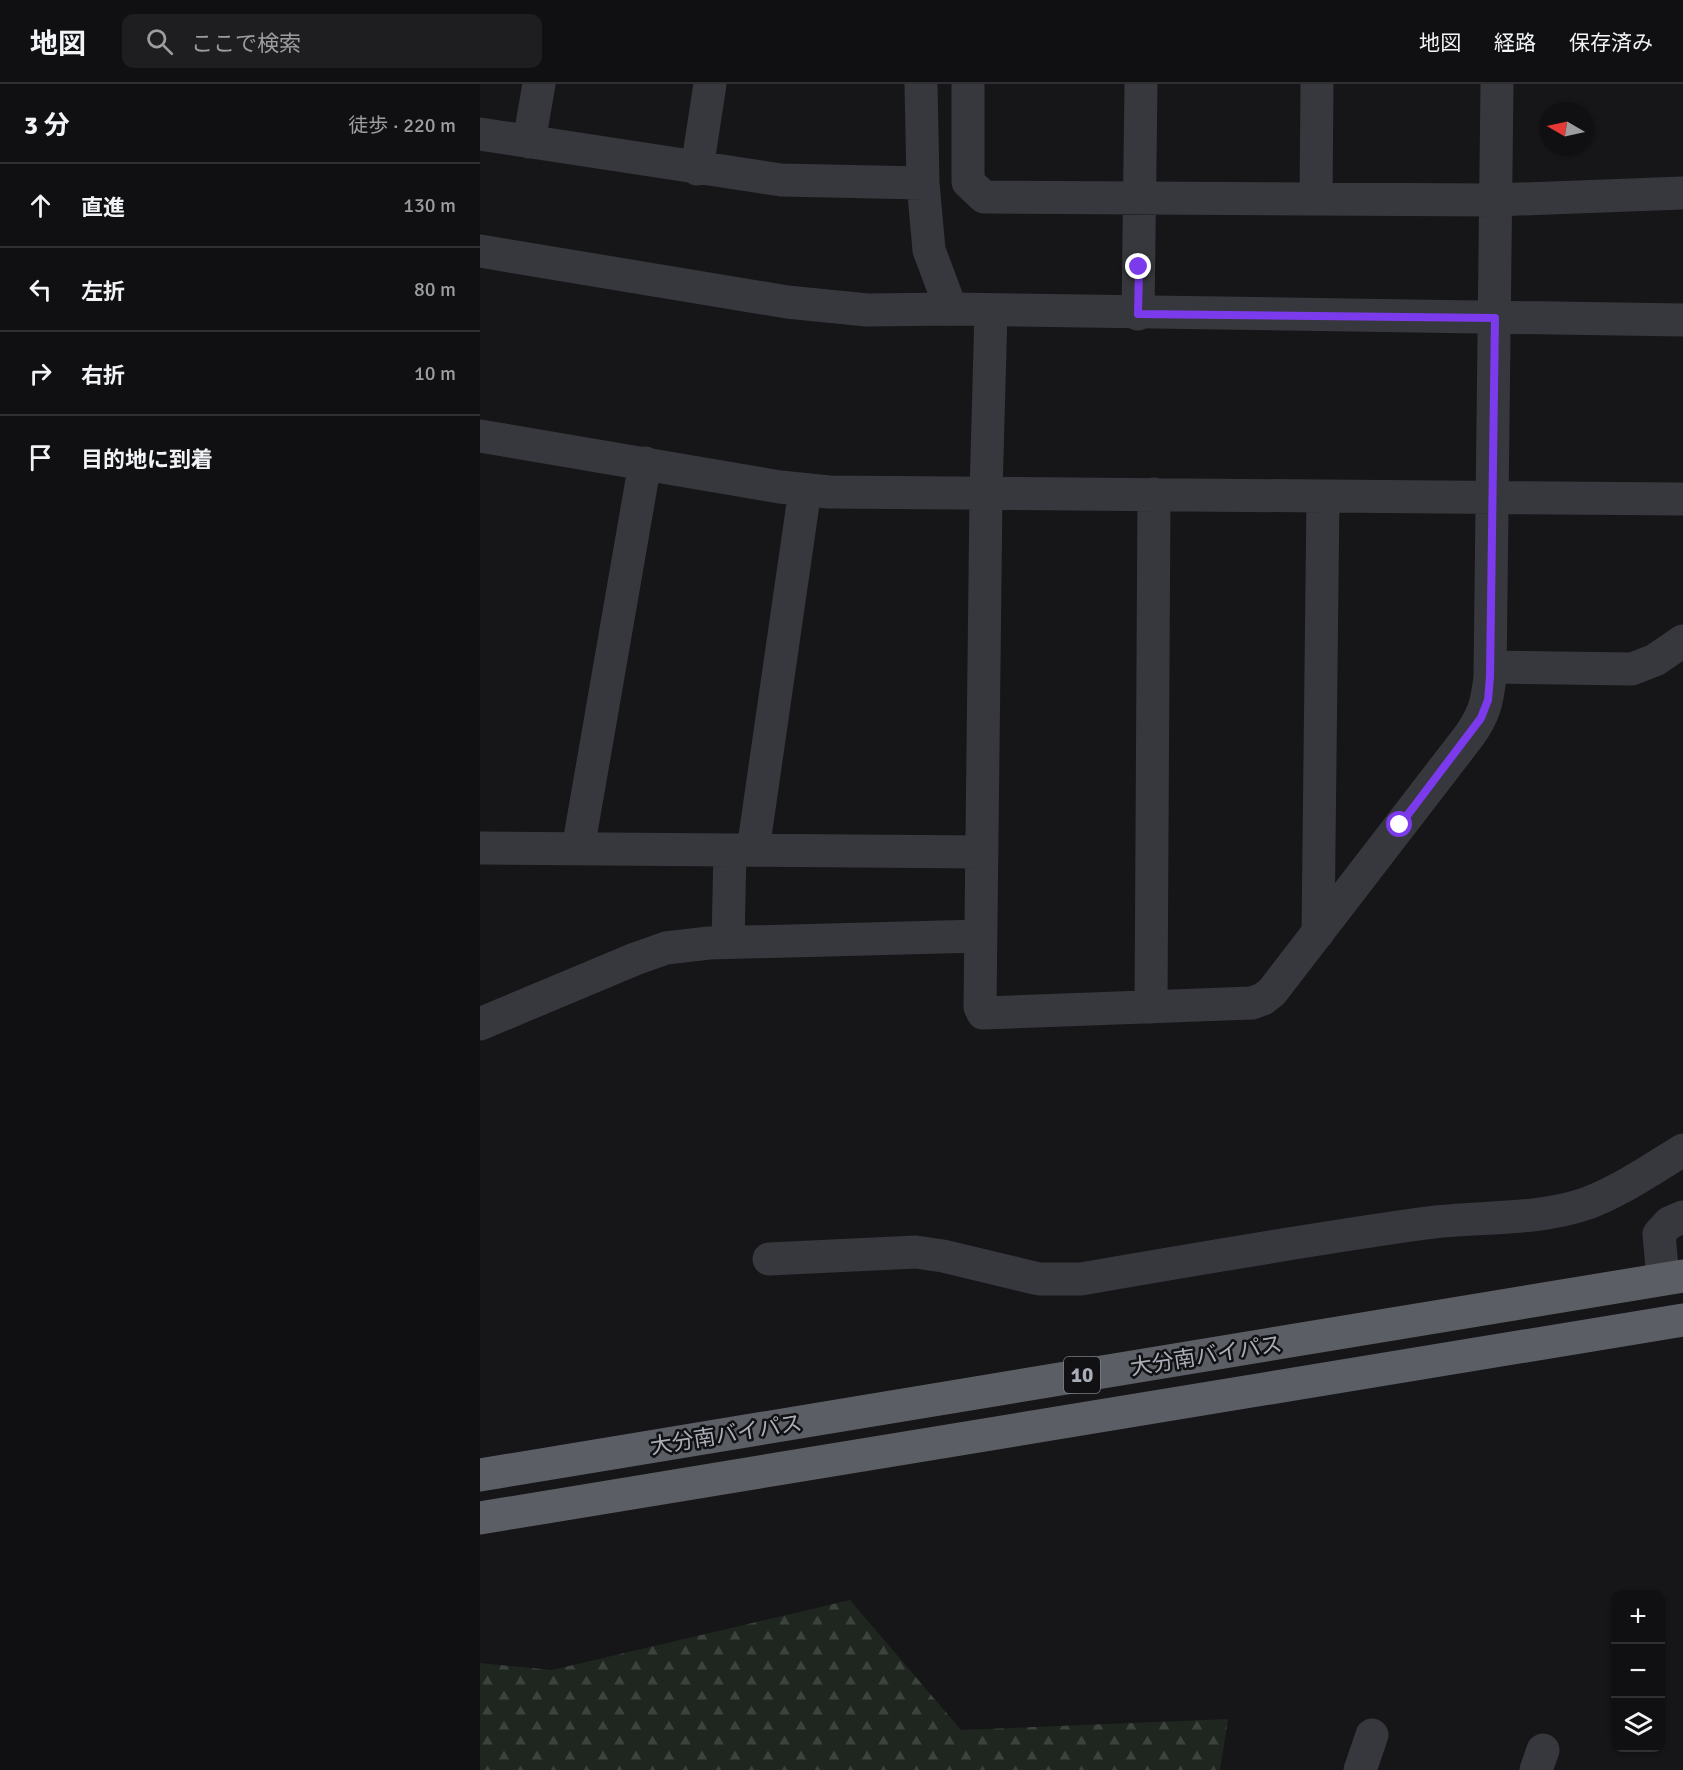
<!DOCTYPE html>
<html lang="ja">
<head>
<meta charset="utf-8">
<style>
	:root { --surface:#101012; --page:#1e1e20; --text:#f1f3f6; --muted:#9c9d9f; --line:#303032 }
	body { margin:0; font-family:Signika,"Noto Sans JP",sans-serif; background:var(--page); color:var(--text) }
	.controls { position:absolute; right:18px; bottom:18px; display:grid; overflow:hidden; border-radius:12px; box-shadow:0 2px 4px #0004 }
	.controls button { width:54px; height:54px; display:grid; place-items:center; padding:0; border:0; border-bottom:2px solid var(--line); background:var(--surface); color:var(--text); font:30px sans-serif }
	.compass { position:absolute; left:1059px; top:18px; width:54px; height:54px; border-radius:50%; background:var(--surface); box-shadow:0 2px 4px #0004; rotate:279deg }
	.stop { position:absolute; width:18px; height:18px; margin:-14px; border:4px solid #7c3aed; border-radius:50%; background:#fff }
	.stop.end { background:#7c3aed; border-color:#fff; box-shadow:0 2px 6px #0008 }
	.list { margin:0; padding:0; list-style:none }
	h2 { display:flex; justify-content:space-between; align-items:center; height:78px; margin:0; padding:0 24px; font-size:26px }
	h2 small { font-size:20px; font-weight:400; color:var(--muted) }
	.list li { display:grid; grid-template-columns:39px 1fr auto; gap:18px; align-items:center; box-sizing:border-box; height:84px; padding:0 24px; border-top:2px solid var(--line) }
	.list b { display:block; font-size:22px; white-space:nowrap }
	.list em { font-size:20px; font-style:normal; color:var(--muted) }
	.icon { flex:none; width:33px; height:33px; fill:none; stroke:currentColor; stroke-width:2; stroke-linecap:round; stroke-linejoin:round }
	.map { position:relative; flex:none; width:1203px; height:1686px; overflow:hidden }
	header { display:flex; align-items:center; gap:36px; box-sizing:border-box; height:84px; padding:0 30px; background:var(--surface); border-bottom:2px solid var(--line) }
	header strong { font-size:28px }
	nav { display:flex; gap:33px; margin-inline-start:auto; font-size:21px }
	.search { width:420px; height:54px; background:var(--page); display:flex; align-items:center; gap:15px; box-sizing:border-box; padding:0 21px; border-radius:12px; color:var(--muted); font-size:22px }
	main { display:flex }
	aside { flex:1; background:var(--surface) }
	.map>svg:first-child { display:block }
	.forest { fill:url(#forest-firs) }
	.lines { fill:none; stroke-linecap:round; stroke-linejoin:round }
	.minor { stroke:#37383d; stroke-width:33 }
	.tertiary { stroke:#37383d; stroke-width:33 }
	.trunk { stroke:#5b5e65; stroke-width:33 }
	.route { stroke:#7c3aed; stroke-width:8 }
	.labels { text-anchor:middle; stroke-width:5; stroke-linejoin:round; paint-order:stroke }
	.shield { fill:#111113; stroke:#7b7e86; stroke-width:1.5 }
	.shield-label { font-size:21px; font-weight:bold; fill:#a8adb8 }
	.street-label { font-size:22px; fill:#a8adb8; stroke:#111113 }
</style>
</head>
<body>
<header>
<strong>地図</strong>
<div class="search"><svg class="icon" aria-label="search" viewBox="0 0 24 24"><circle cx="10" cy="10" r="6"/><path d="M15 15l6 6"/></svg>ここで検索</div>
<nav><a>地図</a><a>経路</a><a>保存済み</a></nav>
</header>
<main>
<aside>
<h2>3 分<small>徒歩 · 220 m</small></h2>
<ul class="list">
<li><svg class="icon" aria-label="ahead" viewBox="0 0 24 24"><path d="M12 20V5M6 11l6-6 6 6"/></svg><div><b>直進</b></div><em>130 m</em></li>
<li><svg class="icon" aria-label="left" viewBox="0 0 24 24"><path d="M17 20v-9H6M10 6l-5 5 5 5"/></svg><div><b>左折</b></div><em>80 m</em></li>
<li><svg class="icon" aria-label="right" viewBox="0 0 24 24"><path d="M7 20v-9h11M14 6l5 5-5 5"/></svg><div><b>右折</b></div><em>10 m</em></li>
<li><svg class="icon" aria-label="arrive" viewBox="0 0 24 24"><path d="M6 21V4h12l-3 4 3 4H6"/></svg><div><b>目的地に到着</b></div></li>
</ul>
</aside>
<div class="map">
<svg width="1203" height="1686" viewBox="0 0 1203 1686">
	<defs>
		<pattern id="forest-firs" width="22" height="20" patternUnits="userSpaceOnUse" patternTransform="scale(1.5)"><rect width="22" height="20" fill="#1e261f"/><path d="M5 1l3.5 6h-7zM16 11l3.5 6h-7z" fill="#3c433d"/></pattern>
	</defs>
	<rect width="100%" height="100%" fill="#161618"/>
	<path class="forest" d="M370,1516L481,1646L748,1635L740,1686H0V1579L72,1586Z"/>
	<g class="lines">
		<path class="minor" d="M441,0L443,99L449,166L471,225
			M488,0V98L504,113L1015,116L1203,109
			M0,50L301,96L443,99
			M49,58L59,0
			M217,85L230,0
			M836,114L837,0
			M511,227L506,409L500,923L503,929L772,919L783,915L792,908L989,652C1004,631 1007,619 1010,593L1017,0
			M658,230L661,0
			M0,352L300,403L349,408L1203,415
			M1010,583L1152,585L1175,576L1203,557
			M0,764L502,768
			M98,765L165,379
			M273,766L325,406
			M838,849L843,412
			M248,858L250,766
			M671,923L674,410
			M0,940L155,875L186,864L229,859L500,852
			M289,1175L436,1168L463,1172L559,1195H601C716,1175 831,1155 946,1139C999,1132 1057,1137 1108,1119C1142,1106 1172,1085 1203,1066
			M1183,1195L1179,1150L1189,1139L1203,1133
			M880,1686L892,1651
			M1056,1686L1063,1666"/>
		<path class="tertiary" d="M0,167L307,218L387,226L471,225L1203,236"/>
		<path class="trunk" d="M0,1391L1203,1192
			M0,1434L1203,1236"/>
	</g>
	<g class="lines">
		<path class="route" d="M659,183L658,230L1015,234L1010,593L1008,616L1001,634L920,741"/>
	</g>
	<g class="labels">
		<rect class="shield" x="584" y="1273" width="36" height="36" rx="4.5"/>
		<g class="shield-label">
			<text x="602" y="1298">10</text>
		</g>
		<g class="street-label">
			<text transform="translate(726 1271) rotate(-9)" y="8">大分南バイパス</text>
			<text transform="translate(246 1350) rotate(-9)" y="8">大分南バイパス</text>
		</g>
	</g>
</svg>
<div class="controls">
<button>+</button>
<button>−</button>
<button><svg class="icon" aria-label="layers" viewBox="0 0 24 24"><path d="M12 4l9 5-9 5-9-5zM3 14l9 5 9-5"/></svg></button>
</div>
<svg class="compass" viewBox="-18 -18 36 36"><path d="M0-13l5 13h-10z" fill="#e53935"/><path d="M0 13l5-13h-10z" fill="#9c9d9f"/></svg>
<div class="stop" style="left:920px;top:741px"></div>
<div class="stop end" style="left:659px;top:183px"></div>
</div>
</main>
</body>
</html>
